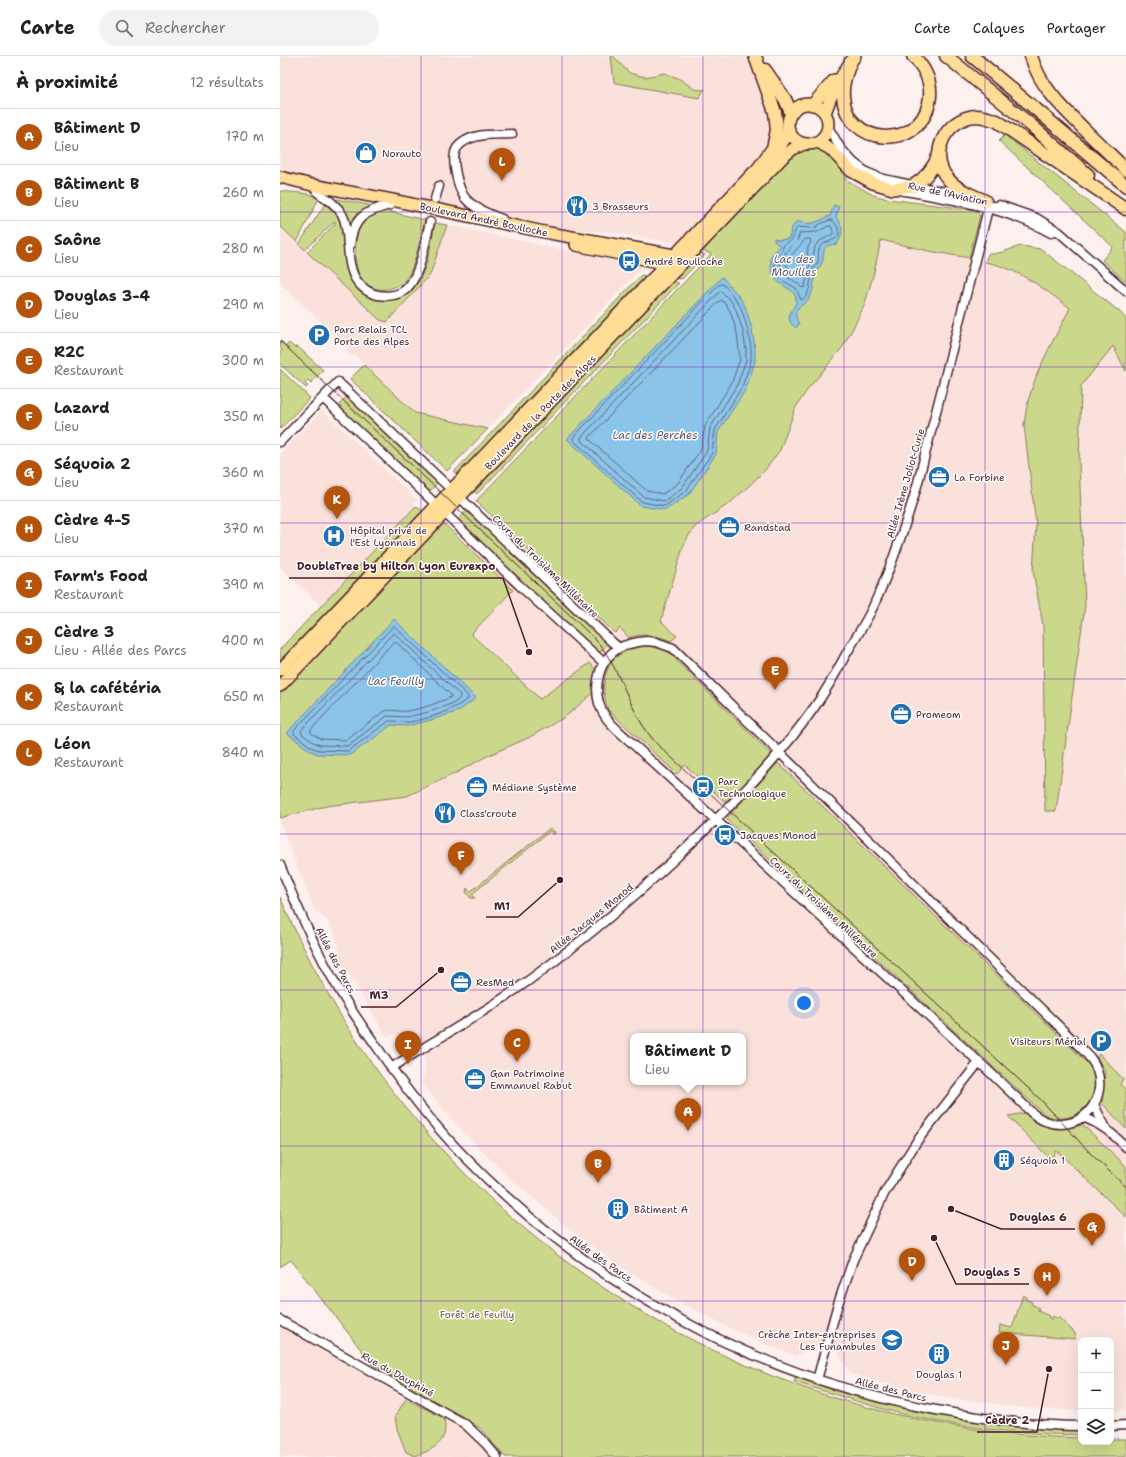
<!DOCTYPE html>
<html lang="fr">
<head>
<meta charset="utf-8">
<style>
	:root { --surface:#fff; --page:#f2f2f2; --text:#222; --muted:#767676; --line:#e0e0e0; --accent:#b45309 }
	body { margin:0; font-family:"Shantell Sans",sans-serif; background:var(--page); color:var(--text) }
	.controls { position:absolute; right:12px; bottom:12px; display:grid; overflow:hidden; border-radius:8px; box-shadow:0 4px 16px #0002 }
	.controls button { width:36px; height:36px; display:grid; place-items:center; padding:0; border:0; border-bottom:1px solid var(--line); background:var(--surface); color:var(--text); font:20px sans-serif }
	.you { position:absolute; left:524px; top:947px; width:14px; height:14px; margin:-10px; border:3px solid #fff; border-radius:50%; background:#1a73e8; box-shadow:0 0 0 6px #1a73e833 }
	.badge { display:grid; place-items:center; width:26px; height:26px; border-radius:50%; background:var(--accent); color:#fff; font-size:13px; font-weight:700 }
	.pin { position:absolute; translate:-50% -33px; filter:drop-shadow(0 1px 2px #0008) }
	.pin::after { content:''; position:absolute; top:21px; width:14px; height:12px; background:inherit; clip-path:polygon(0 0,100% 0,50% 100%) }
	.popup { position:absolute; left:350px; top:977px; width:116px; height:52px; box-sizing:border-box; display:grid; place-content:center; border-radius:8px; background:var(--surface); filter:drop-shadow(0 1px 3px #0005); font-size:13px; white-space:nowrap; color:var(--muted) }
	.popup b { font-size:15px; color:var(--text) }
	.popup::after { content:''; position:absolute; left:50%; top:100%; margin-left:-8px; border:8px solid transparent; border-top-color:var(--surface) }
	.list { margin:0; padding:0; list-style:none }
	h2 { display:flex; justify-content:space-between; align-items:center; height:52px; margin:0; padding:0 16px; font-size:17px }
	h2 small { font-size:13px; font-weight:400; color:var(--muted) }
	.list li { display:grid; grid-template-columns:26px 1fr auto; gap:12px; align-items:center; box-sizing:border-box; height:56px; padding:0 16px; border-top:1px solid var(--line) }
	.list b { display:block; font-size:15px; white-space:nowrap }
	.list p { margin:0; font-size:13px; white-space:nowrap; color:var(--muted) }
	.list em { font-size:13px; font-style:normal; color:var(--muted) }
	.icon { flex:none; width:22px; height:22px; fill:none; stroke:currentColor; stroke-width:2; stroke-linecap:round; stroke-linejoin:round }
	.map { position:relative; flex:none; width:846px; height:1401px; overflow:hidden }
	header { display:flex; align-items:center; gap:24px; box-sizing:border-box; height:56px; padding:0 20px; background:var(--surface); border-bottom:1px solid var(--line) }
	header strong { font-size:19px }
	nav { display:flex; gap:22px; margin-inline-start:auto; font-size:14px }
	.search { width:280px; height:36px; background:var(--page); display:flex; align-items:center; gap:10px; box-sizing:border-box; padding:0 14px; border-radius:22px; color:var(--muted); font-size:15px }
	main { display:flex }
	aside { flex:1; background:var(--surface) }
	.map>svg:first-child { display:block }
	.built { fill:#fbe1dc; fill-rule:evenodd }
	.green { fill:#cbd88c; stroke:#8a7c5c }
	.water { fill:#8ac5e9; stroke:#70839d }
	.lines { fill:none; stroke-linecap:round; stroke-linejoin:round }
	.shore { stroke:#646177; stroke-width:1 }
	.minor-casing { stroke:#4a1f2b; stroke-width:11 }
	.major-casing { stroke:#4a1f2b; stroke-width:14 }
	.highway-casing { stroke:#4a1f2b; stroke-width:15 }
	.minor { stroke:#fff; stroke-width:8 }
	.major { stroke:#ffdd96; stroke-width:11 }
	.highway { stroke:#ffdd96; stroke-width:12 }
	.tram { stroke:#4a1f2b; stroke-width:1 }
	.grid { fill:none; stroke:#7b2cbf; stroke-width:1; stroke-opacity:0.55 }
	.labels { text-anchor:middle; stroke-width:3; stroke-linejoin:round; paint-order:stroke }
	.poi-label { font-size:10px; fill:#4a1f2b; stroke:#fff; text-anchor:start }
	.street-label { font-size:10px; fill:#4a1f2b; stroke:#fff }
	.park-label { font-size:10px; fill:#715648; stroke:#fff }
	.water-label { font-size:11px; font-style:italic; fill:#60596e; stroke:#fff }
	.leader { fill:none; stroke:#4a1f2b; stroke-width:1.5 }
	.callout-dot { fill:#4a1f2b; stroke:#fff; stroke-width:1.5 }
	.callout-label { font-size:11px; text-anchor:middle; font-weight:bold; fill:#4a1f2b; stroke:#fff; stroke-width:3; stroke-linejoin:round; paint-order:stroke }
</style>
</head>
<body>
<header>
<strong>Carte</strong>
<div class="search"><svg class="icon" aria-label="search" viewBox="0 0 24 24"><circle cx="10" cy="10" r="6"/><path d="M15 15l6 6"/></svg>Rechercher</div>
<nav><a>Carte</a><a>Calques</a><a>Partager</a></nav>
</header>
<main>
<aside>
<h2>À proximité<small>12 résultats</small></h2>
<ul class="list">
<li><span class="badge">A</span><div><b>Bâtiment D</b><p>Lieu</p></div><em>170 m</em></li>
<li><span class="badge">B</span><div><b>Bâtiment B</b><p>Lieu</p></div><em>260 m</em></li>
<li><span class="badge">C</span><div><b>Saône</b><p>Lieu</p></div><em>280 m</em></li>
<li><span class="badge">D</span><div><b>Douglas 3-4</b><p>Lieu</p></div><em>290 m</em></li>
<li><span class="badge">E</span><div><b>R2C</b><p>Restaurant</p></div><em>300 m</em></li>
<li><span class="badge">F</span><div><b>Lazard</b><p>Lieu</p></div><em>350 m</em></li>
<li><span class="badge">G</span><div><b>Séquoia 2</b><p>Lieu</p></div><em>360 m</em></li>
<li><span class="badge">H</span><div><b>Cèdre 4-5</b><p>Lieu</p></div><em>370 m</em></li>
<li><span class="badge">I</span><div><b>Farm's Food</b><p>Restaurant</p></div><em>390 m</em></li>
<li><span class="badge">J</span><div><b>Cèdre 3</b><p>Lieu · Allée des Parcs</p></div><em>400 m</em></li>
<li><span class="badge">K</span><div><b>&amp; la cafétéria</b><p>Restaurant</p></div><em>650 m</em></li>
<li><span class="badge">L</span><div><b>Léon</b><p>Restaurant</p></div><em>840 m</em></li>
</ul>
</aside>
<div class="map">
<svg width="846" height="1401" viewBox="0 0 846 1401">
	<rect width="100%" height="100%" fill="#fdf1ef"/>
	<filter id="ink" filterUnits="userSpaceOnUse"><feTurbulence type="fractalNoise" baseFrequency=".025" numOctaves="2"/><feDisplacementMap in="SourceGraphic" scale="8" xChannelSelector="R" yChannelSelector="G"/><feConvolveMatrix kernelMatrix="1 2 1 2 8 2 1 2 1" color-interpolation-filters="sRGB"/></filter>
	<g filter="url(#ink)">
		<path class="built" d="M0,0H472L493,73L487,96L400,188L325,175L296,176L108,138L28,123L0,116Z
			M167,169L363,211L208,373L135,357L75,299L72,301L65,295L68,292L0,227V170L79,245L122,250L150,219Z
			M601,184L649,195L705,206L708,198H719L733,192L741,190L761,193L840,256L846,263V1354L831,1355V1284H801V1355L744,1352L668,1342L628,1334L570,1318L556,1294L535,1289L516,1300L490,1290L443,1269L397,1245L338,1209L296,1179L227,1120L182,1075L141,1027L145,1016V1003L132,985L119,979L106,980L58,900L59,892L55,879L48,865L34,854L0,766V762L46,750L127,740L176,717L209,699L280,663L145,531L252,418L403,491L409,479L416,470L450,447L485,414L500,394L516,351L585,248L594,216ZM353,980H463V1026H353Z
			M42,354L137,444L134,447L136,450L41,550L0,511V398Z
			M0,1269L126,1343L164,1362L194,1380L212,1401H0Z"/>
		<path class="green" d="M331,0H333L349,17L365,21L385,17L400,23L414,33L422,34L425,33L419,42L336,27L334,26Z
			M725,79L846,176V226L822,204L833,191L719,85Z
			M536,92L549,97L565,113V123L593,139L608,143L696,154L700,159L689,202L649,195L601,184L594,216L585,248L573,272L562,292L528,333L516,351L500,394L485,414L472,427L450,447L416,470L409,479L403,491L381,565L397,580L391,585C378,580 363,576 349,582L340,572L335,577L196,445L431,198L423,195L448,164L507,102L521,93Z
			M0,135C16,137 39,136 52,149C76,175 50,227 91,241C99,244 109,245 117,242C148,230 149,195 155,167L167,169L150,219L107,266L100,264L27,196L55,168V165L25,194L19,188L45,148L38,144L17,186L0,170Z
			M57,143L94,150L71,171H69L57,146Z
			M103,154L145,164C141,179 135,213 125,224C114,236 91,237 82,223C73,211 73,178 82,167C88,160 95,157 103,154Z
			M741,190L761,193L840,256L846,263V315L833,290L801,330L799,407L805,549L776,755H765L763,569L753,515L756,469L744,369C749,323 770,292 790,252C764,233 738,212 705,206L708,198C722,198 728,193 741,190Z
			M417,196L421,197L425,199L402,223L392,222Z
			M362,219L370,221L215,379L216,383L179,421L174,416L360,220Z
			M389,225L399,227L197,438L193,433Z
			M1,285L6,290L9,287L15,292L17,290L43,314L31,327L28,324L25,327L28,330L26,332L0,308V296L2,294L0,291Z
			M84,309L135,357L208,373L167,415L70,323Z
			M0,313L30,342L0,373Z
			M68,339L159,425L148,437L57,351Z
			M136,450L145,457L0,609V593Z
			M188,453L329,587L317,599L177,465Z
			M161,465L233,534L191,578L260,643L310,607L316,614L313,637L285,661L248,682L209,699L176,717L127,740L46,750L0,762V634Z
			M368,590L378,592L387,595L491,698L490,700L451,742L444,745L405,709L397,718L328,654C316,620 330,592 368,590Z
			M498,707L808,1008C829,1037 796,1075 764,1058L446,763Z
			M270,772L275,776L274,779L270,775L192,838L195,842H191L186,836L187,832L190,836Z
			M0,841C24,896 52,949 86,999C251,1235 514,1375 801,1382V1386H831V1383H846V1401H225L200,1372L93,1309L11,1204L0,1211Z
			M819,998L843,1023L840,1028L846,1034V1073L822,1047L825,1016L817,1001Z
			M745,1057L776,1073L803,1069L846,1110V1161L776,1094L771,1104L728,1060Z
			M743,1239L746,1241L745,1243L752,1246L751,1248L759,1252L758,1255L769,1260V1262L771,1263L773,1260L777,1262L778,1261L795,1277V1283L719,1277L720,1269L732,1272Z
			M516,1320C565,1336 614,1352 664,1360C710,1368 755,1371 801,1373V1379C732,1378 662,1370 596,1351C568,1343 541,1334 514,1326Z
			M126,1343L164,1362C169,1386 155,1393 135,1400L126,1396L117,1373L115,1360Z"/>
		<path class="water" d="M554,149L559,151L556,161C564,170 563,179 557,188C539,190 546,195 542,207C541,210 538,212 537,215C533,224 535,234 529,242V243C519,253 511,252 519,268L516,272C500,260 517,253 516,244C515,228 491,233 491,208C491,205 490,202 492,199C494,195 498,194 500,190L494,185V182L499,184L508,183L510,179L511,173L517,165C532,171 537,165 550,160Z
			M442,221L458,239L465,250L472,273L475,293V306L466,333L438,376L436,398L409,438L386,454L361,450L287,383Z
			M114,563L196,642L179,655L151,664L127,670L111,669L101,677L70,699L38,698L29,694L7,677Z"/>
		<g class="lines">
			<path class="shore" d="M551,164C554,165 555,167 557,170C565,188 543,182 539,193C538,197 539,202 538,206C537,209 534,211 533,214C529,223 532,240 521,244L516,232L500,223L497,219L495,214V202L502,194L504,188C517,184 511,178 518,171L530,172L536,171L540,168Z
				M549,170H551L553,174V178L540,185L535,190L533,203L528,213L525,231L522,232C512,219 499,225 500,203L505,198L509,192L513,189L517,185L520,177L537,176Z
				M526,183H530L531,186L528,191L527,202L523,210L520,220L518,221L508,215L506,206Z
				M440,228H443L455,242L461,252L468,274L471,293V305L462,331L435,374L432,397L406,435L385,450L362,446L294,385L293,382Z
				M441,235L451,245L456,254L463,275L466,293V304L457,329L430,372L427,395L402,432L384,445L364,441L301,384V382Z
				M441,244L446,248L451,257L457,277L460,303L452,326L425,370L421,393L398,427L383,438L367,435L310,384L309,382Z
				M114,570L188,640V643C173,654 147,664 128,666C121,667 115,664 109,665L68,695L39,694L31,691L14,678V675Z
				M114,577L180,639V642L174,647L149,656L127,661L107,660L67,690L40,689L33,686L22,678L21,675Z
				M114,586H116L171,639V641C157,647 142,653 127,655C120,656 112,653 105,655L65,684L41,683L31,677V674Z"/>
			<g class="minor-casing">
				<path id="minor" d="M548,71L561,93L574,107L586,116L603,123L689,141
					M619,134C670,143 725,151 771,177
					M37,136C46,142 56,148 62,158C71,175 65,200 73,218C77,228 87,237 98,239C105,240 115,240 122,236C140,226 145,185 150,166
					M155,143L159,130
					M719,149L756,162L779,176L846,235
					M222,163C210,159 194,152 185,142C178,132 170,102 177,92C179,89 184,85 187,84C200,77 217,79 232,78
					M70,189C73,161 86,155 110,149
					M43,342L143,436L239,529L324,607
					M0,386L58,326L332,586L339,592
					M366,585L376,586L393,592L799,990C806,997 814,1004 817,1014C828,1047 798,1078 765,1065C754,1061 745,1050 737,1042C724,1030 712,1018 699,1006L354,689C345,680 332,671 325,660C311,639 316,605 339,592C348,587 357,586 366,585Z
					M0,809C17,851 35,893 58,932C69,951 82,970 95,988C121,1027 150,1065 182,1098C310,1230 476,1321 656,1354C704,1363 753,1370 801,1370
					M111,1012C150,987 190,965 228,939C289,897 346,849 400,798C449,752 497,705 536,649C547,633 556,617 565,600C574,584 585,568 593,551C611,512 625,471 637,430L708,153L713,150H723
					M814,1048L818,1057L826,1072
					M802,1061C820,1067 833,1078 846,1091
					M0,1264L185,1368L205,1387L217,1401
					M537,1324L557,1251L573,1204L605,1136L637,1085L699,1006
					M831,1370L846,1369"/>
			</g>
			<g class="major-casing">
				<path id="major" d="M508 68a20 20 0 1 1 40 0a20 20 0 1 1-40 0Z
					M532,49L554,24
					M545,57C552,36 561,18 575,0
					M538,86L550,93L571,115L593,127L613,133L633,130
					M0,121L32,129L112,144L269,177L400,200
					M296,189L393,209
					M0,614L472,118C486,105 502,93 509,74
					M0,630L503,101L513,93L524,88"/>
			</g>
			<g class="highway-casing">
				<path id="highway" d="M475,0L495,56L497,74L493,92L478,113
					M666,0L752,70L808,119
					M692,0L764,60L846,130
					M751,0C760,31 782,51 804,73C818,87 832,100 846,114
					M570,7C566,18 562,28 563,40C566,90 638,96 649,47C653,29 646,13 633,0
					M485,14L505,43L511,57
					M633,130C646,122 654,112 659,98
					M705,145C692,139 677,134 668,123C647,99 666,62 696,60C704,60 710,63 717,65L846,153"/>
			</g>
			<use href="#minor" class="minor"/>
			<use href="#major" class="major"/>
			<use href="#highway" class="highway"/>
			<path class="tram" d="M0,285L138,415L314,582C343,613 348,658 378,689L761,1044L811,1098L846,1131"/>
		</g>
	</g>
	<path class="grid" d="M141,0V1401M282,0V1401M423,0V1401M564,0V1401M705,0V1401M0,156H846M0,311H846M0,467H846M0,623H846M0,778H846M0,934H846M0,1090H846M0,1245H846"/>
	<defs>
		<g id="shop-disc" transform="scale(1.15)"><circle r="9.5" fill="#1f6fb2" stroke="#fff"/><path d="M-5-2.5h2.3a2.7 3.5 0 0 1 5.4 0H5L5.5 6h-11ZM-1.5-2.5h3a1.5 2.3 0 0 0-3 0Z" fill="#fff"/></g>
		<g id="restaurant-disc" transform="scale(1.15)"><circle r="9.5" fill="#1f6fb2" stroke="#fff"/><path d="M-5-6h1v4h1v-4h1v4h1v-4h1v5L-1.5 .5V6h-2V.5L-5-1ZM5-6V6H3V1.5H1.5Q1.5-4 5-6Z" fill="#fff"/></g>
		<g id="bus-disc" transform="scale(1.15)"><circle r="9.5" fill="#1f6fb2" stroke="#fff"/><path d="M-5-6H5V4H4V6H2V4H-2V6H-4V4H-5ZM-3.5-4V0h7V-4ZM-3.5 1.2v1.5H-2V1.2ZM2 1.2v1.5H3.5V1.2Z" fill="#fff"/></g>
		<g id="parking-disc" transform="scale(1.15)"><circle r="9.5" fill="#1f6fb2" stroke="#fff"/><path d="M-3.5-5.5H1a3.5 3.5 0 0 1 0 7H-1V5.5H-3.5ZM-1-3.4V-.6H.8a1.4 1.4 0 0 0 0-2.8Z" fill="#fff"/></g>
		<g id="office-disc" transform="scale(1.15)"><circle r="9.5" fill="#1f6fb2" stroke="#fff"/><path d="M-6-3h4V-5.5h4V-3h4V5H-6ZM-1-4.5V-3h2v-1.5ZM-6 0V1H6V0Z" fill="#fff"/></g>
		<g id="hospital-disc" transform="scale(1.15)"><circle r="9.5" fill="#1f6fb2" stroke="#fff"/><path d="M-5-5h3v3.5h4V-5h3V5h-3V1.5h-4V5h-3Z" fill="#fff"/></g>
		<g id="building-disc" transform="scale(1.15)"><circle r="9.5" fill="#1f6fb2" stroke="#fff"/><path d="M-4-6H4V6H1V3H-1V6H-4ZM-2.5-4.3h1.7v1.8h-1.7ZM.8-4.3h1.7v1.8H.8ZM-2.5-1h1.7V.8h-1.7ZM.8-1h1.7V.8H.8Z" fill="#fff"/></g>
		<g id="school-disc" transform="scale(1.15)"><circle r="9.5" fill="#1f6fb2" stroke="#fff"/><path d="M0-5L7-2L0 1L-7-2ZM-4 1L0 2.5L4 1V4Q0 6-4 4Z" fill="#fff"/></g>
	</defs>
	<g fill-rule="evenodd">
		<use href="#shop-disc" x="86" y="97"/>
		<use href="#restaurant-disc" x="297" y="150"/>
		<use href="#bus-disc" x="349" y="205"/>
		<use href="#parking-disc" x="39" y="279"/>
		<use href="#office-disc" x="659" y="421"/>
		<use href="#office-disc" x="449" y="471"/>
		<use href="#hospital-disc" x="54" y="480"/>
		<use href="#office-disc" x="621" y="658"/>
		<use href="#office-disc" x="197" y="731"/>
		<use href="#bus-disc" x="423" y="731"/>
		<use href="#restaurant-disc" x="165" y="757"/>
		<use href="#bus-disc" x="445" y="779"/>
		<use href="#office-disc" x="181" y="926"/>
		<use href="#parking-disc" x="821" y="985"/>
		<use href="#office-disc" x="195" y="1023"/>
		<use href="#building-disc" x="724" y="1104"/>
		<use href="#building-disc" x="338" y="1153"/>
		<use href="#school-disc" x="612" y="1284"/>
		<use href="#building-disc" x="659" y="1298"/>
	</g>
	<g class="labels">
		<g class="poi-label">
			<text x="102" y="101">Norauto</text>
			<text x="312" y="154">3 Brasseurs</text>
			<text x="364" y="209">André Boulloche</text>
			<text x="54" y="277">Parc Relais TCL<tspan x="54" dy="12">Porte des Alpes</tspan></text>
			<text x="674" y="425">La Forbine</text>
			<text x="464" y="475">Randstad</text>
			<text x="70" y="478">Hôpital privé de<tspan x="70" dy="12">l'Est Lyonnais</tspan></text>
			<text x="636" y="662">Promeom</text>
			<text x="438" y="729">Parc<tspan x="438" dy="12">Technologique</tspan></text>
			<text x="212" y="735">Médiane Système</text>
			<text x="180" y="761">Class'croute</text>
			<text x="460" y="783">Jacques Monod</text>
			<text x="196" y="930">ResMed</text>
			<text x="806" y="989" text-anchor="end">Visiteurs Mérial</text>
			<text x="210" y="1021">Gan Patrimoine<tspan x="210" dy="12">Emmanuel Rabut</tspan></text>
			<text x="740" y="1108">Séquoia 1</text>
			<text x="354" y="1157">Bâtiment A</text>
			<text x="596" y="1282" text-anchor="end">Crèche Inter-entreprises<tspan x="596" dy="12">Les Funambules</tspan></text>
			<text x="659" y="1322" text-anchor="middle">Douglas 1</text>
		</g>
		<g class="street-label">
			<text transform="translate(668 137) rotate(12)" y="4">Rue de l'Aviation</text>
			<text transform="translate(204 163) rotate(12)" y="4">Boulevard André Boulloche</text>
			<text transform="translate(260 356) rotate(-46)" y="4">Boulevard de la Porte des Alpes</text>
			<text transform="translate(625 427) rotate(-74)" y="4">Allée Irène Joliot-Curie</text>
			<text transform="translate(266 510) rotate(44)" y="4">Cours du Troisième Millénaire</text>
			<text transform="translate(544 851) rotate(43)" y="4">Cours du Troisième Millénaire</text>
			<text transform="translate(311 862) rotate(-39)" y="4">Allée Jacques Monod</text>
			<text transform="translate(56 904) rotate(62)" y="4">Allée des Parcs</text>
			<text transform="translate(321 1202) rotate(35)" y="4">Allée des Parcs</text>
			<text transform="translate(118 1318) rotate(29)" y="4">Rue du Dauphiné</text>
			<text transform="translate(611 1333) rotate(14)" y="4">Allée des Parcs</text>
		</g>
		<g class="park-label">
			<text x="197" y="1262">Forêt de Feuilly</text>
		</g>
		<g class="water-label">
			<text x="514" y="207">Lac des<tspan x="514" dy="13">Mouilles</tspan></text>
			<text x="375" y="383">Lac des Perches</text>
			<text x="116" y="629">Lac Feuilly</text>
		</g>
	</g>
	<path class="leader" d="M249 596L223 522H9M280 824L238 861H206M161 914L116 951H81M671 1153L721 1173H795M654 1182L676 1228H749M769 1313L757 1376H697"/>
	<g class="callout-dot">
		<circle cx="249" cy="596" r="4"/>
		<circle cx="280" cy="824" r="4"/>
		<circle cx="161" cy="914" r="4"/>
		<circle cx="671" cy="1153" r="4"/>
		<circle cx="654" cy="1182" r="4"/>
		<circle cx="769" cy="1313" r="4"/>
	</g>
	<g class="callout-label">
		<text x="116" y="514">DoubleTree by Hilton Lyon Eurexpo</text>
		<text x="222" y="854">M1</text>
		<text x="99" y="943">M3</text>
		<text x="758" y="1165">Douglas 6</text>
		<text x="712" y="1220">Douglas 5</text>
		<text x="727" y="1368">Cèdre 2</text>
	</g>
</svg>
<div class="controls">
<button>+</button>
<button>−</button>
<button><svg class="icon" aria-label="layers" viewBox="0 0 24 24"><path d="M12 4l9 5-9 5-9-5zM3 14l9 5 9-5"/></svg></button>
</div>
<div class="you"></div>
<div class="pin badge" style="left:408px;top:1075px">A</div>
<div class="popup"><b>Bâtiment D</b>Lieu</div>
<div class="pin badge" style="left:318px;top:1127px">B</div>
<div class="pin badge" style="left:237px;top:1006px">C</div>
<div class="pin badge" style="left:632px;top:1225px">D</div>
<div class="pin badge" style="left:495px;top:634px">E</div>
<div class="pin badge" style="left:181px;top:819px">F</div>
<div class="pin badge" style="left:812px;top:1190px">G</div>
<div class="pin badge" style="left:767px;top:1240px">H</div>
<div class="pin badge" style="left:128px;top:1008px">I</div>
<div class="pin badge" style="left:726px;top:1309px">J</div>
<div class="pin badge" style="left:57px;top:463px">K</div>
<div class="pin badge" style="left:222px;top:125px">L</div>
</div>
</main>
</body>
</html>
